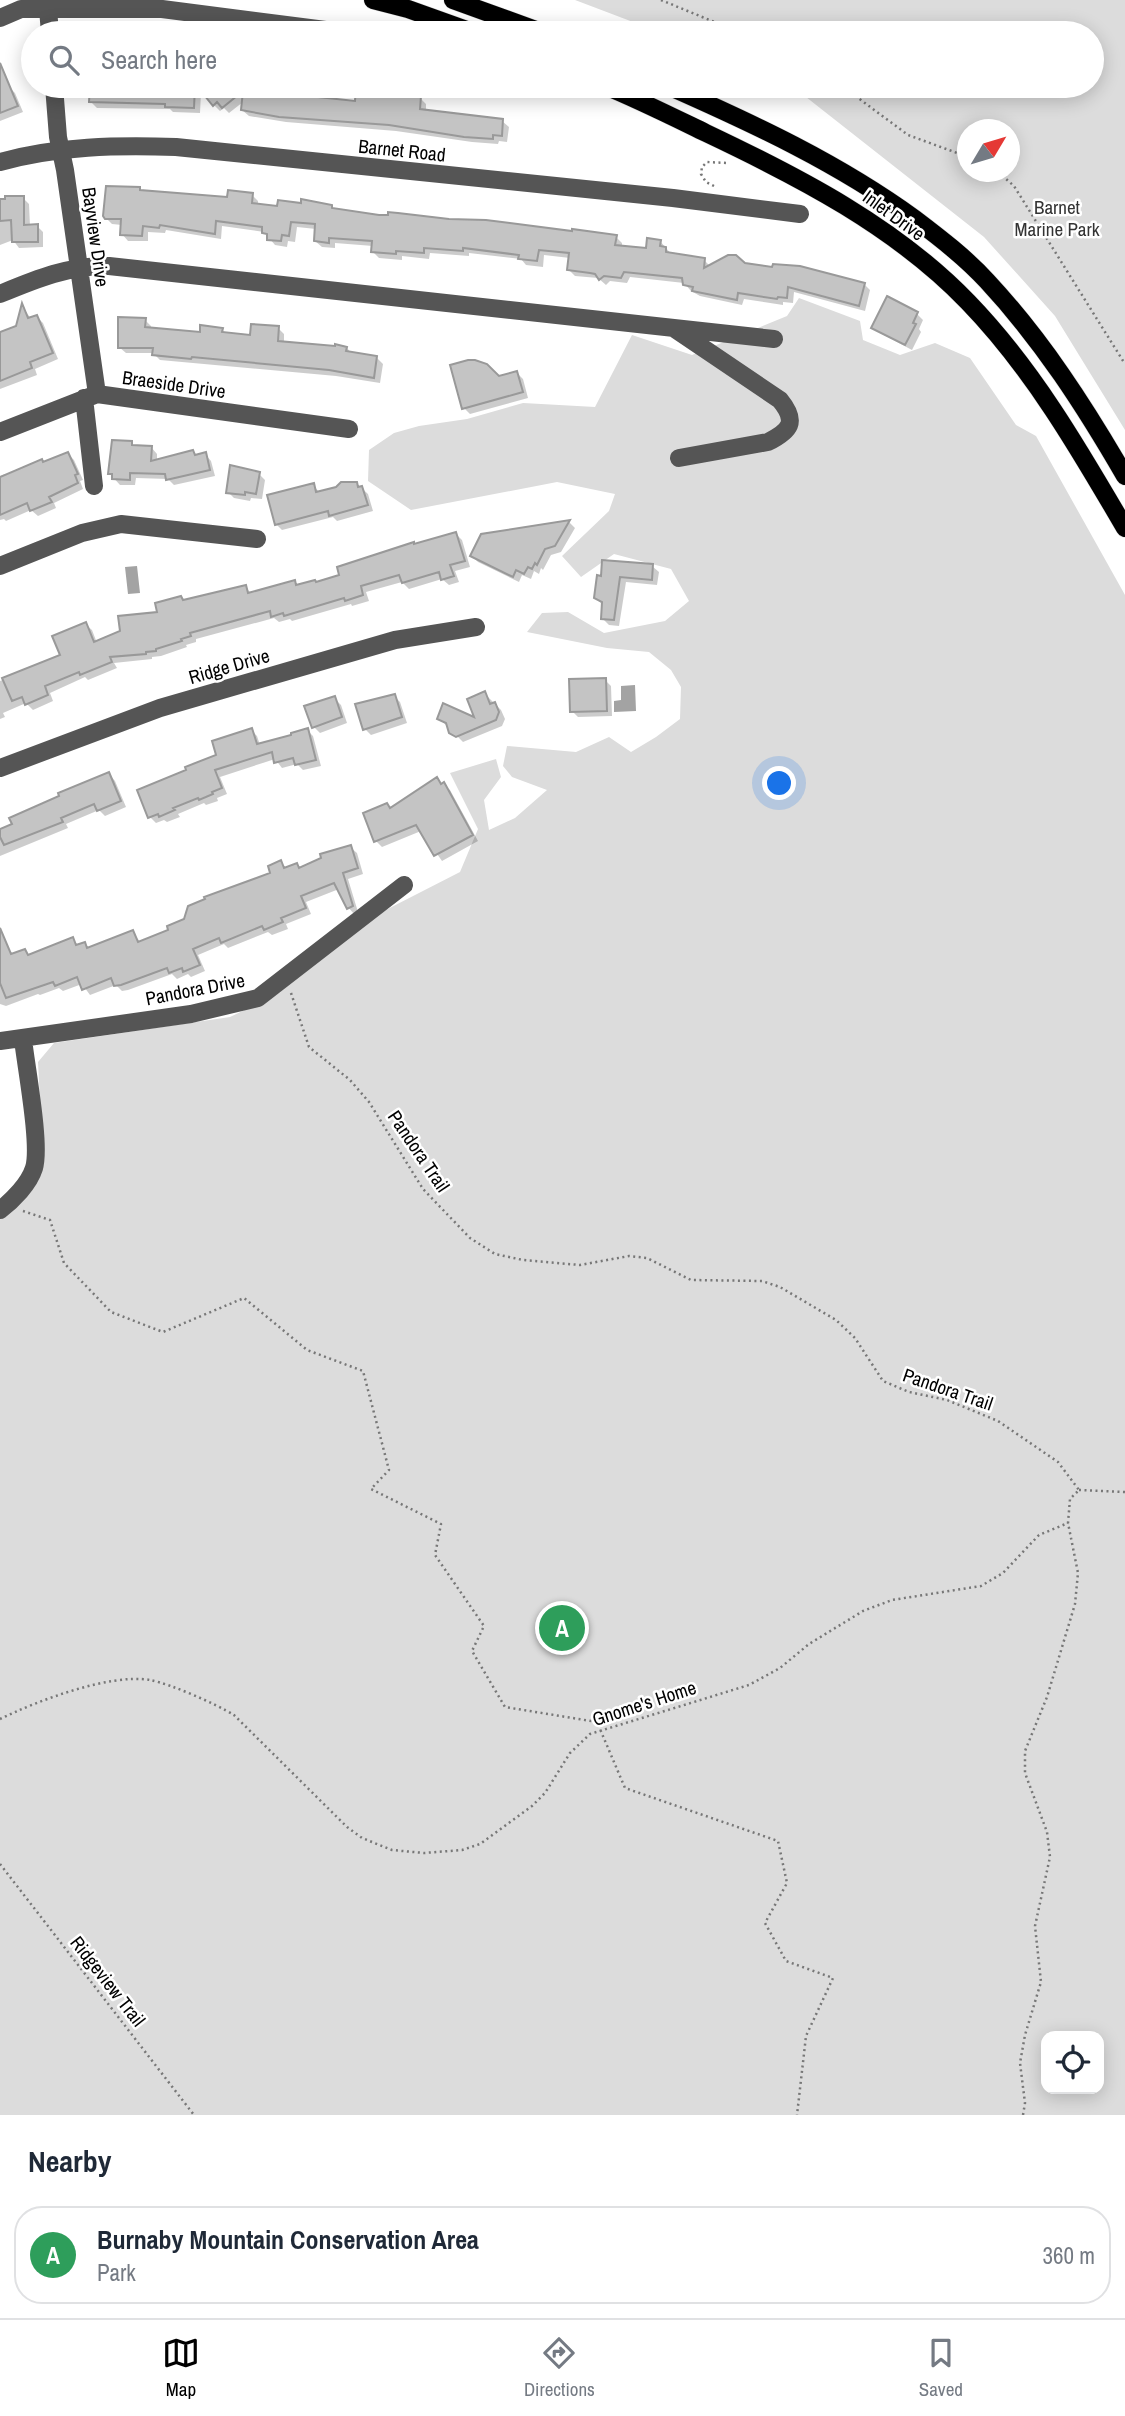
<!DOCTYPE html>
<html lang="en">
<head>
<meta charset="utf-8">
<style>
	:root { --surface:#fff; --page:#f2f2f3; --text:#1f2937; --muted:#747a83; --line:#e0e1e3; --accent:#000 }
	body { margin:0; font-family:"Archivo Narrow",sans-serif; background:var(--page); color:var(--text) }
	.controls { position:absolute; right:21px; bottom:21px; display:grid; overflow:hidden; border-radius:14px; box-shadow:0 4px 18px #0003 }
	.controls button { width:63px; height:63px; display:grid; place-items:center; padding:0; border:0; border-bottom:2px solid var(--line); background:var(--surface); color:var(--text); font:35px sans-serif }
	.compass { position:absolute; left:957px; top:119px; width:63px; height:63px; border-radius:50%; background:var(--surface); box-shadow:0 4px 18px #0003; rotate:52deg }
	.you { position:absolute; left:780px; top:784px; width:24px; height:24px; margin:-18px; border:5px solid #fff; border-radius:50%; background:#1a73e8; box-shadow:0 0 0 10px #1a73e833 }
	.badge { display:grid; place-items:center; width:46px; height:46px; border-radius:50%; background:var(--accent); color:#fff; font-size:23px; font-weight:700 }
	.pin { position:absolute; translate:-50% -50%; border:4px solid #fff; box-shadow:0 2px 7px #0006 }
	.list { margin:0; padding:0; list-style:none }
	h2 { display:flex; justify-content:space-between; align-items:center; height:91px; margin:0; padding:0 28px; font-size:30px }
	h2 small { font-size:23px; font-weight:400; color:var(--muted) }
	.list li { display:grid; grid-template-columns:46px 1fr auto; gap:21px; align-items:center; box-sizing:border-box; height:98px; margin:0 14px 14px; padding:0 14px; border:2px solid var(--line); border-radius:28px }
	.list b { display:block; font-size:26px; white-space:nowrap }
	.list p { margin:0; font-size:23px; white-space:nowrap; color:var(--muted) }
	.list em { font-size:23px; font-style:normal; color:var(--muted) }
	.icon { flex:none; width:38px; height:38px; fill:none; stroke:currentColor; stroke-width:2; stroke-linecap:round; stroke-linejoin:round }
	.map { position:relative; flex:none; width:1125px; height:2115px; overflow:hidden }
	.search { position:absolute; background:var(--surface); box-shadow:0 4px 18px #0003; left:21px; right:21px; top:21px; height:77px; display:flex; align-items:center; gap:18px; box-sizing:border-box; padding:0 24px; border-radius:38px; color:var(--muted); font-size:26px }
	.sheet { height:203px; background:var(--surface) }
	nav { display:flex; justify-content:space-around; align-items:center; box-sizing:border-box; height:98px; border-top:2px solid var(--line); background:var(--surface); font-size:19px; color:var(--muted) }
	nav a { display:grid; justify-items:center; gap:4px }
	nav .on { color:var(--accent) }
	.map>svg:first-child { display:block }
	.green { fill:#dcdcdc; fill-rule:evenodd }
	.water { fill:#a3a3a3 }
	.shadow { fill:#0003 }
	.building { fill:#c4c4c4; stroke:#999; stroke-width:2 }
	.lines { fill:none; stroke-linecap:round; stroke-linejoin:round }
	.major-casing { stroke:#dbdbdb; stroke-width:19 }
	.path { stroke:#777; stroke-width:2.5; stroke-dasharray:2 3.5; stroke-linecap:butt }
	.minor { stroke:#555; stroke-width:18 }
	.major { stroke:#000; stroke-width:18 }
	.labels { text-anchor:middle; stroke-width:5; stroke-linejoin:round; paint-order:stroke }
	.street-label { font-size:19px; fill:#000; stroke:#fff }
	.park-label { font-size:19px; fill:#333; stroke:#fff }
</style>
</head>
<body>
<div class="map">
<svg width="1125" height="2115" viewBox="0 0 1125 2115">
	<rect width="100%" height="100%" fill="#fff"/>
	<path class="green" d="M575,0H1125V430L1055,316L984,237L792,86H1092V33H662ZM968,130H1010V172H968Z
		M799,298L860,321L863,340L900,355L935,343L970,358L1016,425L1036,436L1125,595V2115H0V1217L43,1160L38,1062L54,1043L230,1017L276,995L376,915L460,872L478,829L450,773L496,759L501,777L484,800L489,830L515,818L547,790L512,777L503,766L507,746L576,752L609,737L631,752L656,737L680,719L681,687L671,670L649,652L607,648L527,632L542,613L568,612L604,633L665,621L689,601L671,569L614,554L581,577L562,556L609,511L615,494L557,482L411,510L368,481L369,450L394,433L419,426L467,419L523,403L595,407L632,335L692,355L787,316ZM1046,2036H1099V2089H1046Z"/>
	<path class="water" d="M137,566L140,593L128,594L125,567Z
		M635,685L636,711L614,712V701L621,700V686Z"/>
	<path class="shadow" d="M91,86H195L201,93L200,113L173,112L170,109L97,108L91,102Z
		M220,86H238L241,89L289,95L290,86H317L315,99L357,103L358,86L373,87L382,90L387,94L420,98L426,104V111L502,121L509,127L507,142L499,141L498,144L472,142L396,131L286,122L249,116L242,110L243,102L229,113L224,108L220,111L214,105L221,88Z
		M9,87L15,93L23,112L0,121V90Z
		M139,189L142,192L228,199L252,195L258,201V205L279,208L331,206L336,211L379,217L616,237L622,243V247L647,250L660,241L672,255L704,260L710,266L744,265L864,284L870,290L865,311L794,292L793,303L783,302V305L744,299L742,305L700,296L691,291L684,283L630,277L627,283L610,281L606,285L598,278L575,276L568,269L570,258L544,255L543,267L526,265L521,259L469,253V256L430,253L429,259L402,256V260L379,258L373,252V246L335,243V248L322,247L315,241L316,229L297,227L295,242L288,241L287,247L275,245L264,232L222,226L221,239L166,230L165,233L148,232V241H128L122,234V225L112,224L106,218Z
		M23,198L29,204L30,226H37L43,232V247L19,248L13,240L0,245V201Z
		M888,299L917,314L923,320L919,329L921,332L912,350L880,333L874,327Z
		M23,307L31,319L37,317L43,323L58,359L35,369L37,375L0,389V334L17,327Z
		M145,320L151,326V329L201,334L222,329L227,335L251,337L278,328L284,334V343L347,348L352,354L377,358L383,364L380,383L336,376L160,360L153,353H126L119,347Z
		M517,373L523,379L528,398L470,414L464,408L499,378Z
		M131,443L136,447H151L157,454V461L193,452L197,456L205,454L211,461L215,476L174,485L168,479L136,478L135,485H120L110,474Z
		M68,454L74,460L83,480L80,481L83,489L54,503L56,508L38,516L31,510L6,521L4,519L0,520V476L5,474L8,476Z
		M259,474L265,480L262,499L251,498L250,501L234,498L228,492Z
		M356,483L368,494L373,511L337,521L333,517L282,530L276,524L313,485L320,493Z
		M569,522L575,528L561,552L551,555L543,570L541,568L539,574L534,571L531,579L522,575L519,582L478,562L472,556L482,535Z
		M456,534L462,540L470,567L455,571L459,582L449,585L442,579L409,589L402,582L366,592L369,601L352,606L351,604L292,621L290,619L279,622L274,618L196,639V642L186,645L187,647L161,656L152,657V659L114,663L117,668L88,680L85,677L50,693L53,701L33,710L26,703L3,713L5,717L0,719V681L62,656L85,624L92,630L97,643L185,602L245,587L252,594L294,582L298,586L316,583L341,576L415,546Z
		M652,566L659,572L657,585L626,582L619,626L609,625L602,618L603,605L596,598L598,577Z
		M605,680L611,686L612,716L578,717L572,711Z
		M485,694L501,710L505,719L502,726L463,742L439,718L478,720Z
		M394,696L400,702L407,723L371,735L365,729Z
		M334,698L341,705L347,723L320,733L314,727Z
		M251,730L257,736L260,745L307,730L313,736L321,766L303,770L297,764L282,768L275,759L220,777L227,794L217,798L218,801L206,805L204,803L178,814L180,817L167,822L164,820L156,823L150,817L189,771L218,756Z
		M109,774L115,781L126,807L105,816L99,810L66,824L68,828L0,856V831Z
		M437,780L450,790L478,841L442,861L421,831L382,847L376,841L391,809Z
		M350,847L357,853L363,874L348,879L358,912L354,914L348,907L339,889L306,902L311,914L286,924L288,929L272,935L268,932L228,948L224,944L198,955L205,971L191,977L188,974L177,979L172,974L128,990L122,991L116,985L90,995L82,984L63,991L59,988L40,995L38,994L6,1006L0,1004V954L9,951L13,955L25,951L30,956L72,940L79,946L84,944L89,949L132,932L141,943L171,931L273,874L281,862L287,869L297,865L300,869Z"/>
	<path class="building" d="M0,63L18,106L0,113Z
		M90,86H195L194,108L165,107V104L89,102Z
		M197,86H250L246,89L281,94H287L288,86H310L309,96L355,101L356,86H374L383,88V92L421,96L420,109L503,119L502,136L493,135V139L464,137L389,125L279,117L241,110L243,91L222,108L217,102L213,106Z
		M106,186L140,187V190L227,197L228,190L253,193L252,203L277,206L278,200L301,203V199L332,205V208L379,215H388V212L398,213L449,219L486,220L572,231V229L617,235L615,245L646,248L647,238L661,240L660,246L666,247V252L705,258L704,268L728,255H736L745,263L772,267L773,264L800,266L865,283L859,306L788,287L787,298L778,297L777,299L738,293L737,300L692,291L693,287L683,285L682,278L624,272L621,278L604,276L599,280L595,274L590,273L567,270L569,253L539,250L537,261L518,259L519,255L463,248V251L424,248V253L396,251V254L371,252L372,241L329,238V243L314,241L315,224L291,222L289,236L282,235L281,241L267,240V234L262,233V227L216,221L215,234L160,225L159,228L143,226L142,236L120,235L121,219H105L103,216Z
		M5,196H24V225L38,224V242H12L11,220L0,221V199H5Z
		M887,296L918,312L913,323L916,324L905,345L871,328Z
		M22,303L28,318L37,315L53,353L30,362L32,368L0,381V332L16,326Z
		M118,317L146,318L145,327L200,332V325L223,328L222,332L250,335L251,324L279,326L278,341L335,346V344L347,347L346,351L377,356L374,378L329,370L192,357L191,359L152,355L153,348H118Z
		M468,360H475L487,364L499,376L517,371L523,392L462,409L450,365Z
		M112,440L132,441V445L152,446L151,461L193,450L195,455L206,452L210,470L166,480L165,474L130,473V480L112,479V474H108Z
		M68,452L78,474L75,475L78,483L49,497L52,502L30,511L27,503L0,515V477L42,459L43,462Z
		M230,465L260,472L256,494L245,492V495L226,493Z
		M341,482H357L358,487L362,486L368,505L329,516L328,511L275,525L267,495L314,483L316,492L336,487Z
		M570,520L555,546L545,549L537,565L535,563L532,569L528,567L524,574L516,570L513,577L470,556L481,534Z
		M456,532L465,561L450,565L454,576L441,580L439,572L402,583L399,575L361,586L363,595L345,601L344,598L284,616L283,613L271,617L270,611L190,633L191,636L181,639L182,641L156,649V651L146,652V654L110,657L112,662L80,675L79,672L45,686L48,695L25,705L22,697L12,701L2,678L60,655L52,636L86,622L94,642L120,631L118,616L157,612L155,603L181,596L183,600L246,585L248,593L295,580L296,585L315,580L316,582L339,575L337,567L414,542V544Z
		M602,560L653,564L652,580L620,577L614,620L601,619L602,602L594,598L597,575L601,576Z
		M606,678L607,711L570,712L569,679Z
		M485,691L490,704L495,702L499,712L496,720L456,737L449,733L446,723L437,719L443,703L474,717L467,699Z
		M395,694L402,717L363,730L355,704Z
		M335,696L342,717L312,728L304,706Z
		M252,728L257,744L291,735V733L308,728L316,760L295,765L293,758L274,763L272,752L215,770L222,788L212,792L213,794L199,800L198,798L173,808L175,810L159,817L158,814L148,818L137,790L186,770L185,767L216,755L212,741Z
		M109,772L121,801L97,811L94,804L61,818L63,822L4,845L0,837V829L12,824L9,818L59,796L58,793Z
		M437,777L441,784L444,782L473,835L434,856L416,825L374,842L363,813L387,803L390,808Z
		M351,845L358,868L343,873L353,906L347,909L334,883L301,896L306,908L281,918L283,922L264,930L262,926L221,943L219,938L193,949L200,965L183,972L182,968L169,973L167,968L121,985L114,986L111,978L82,990L77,977L55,986L53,982L6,998L0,983V928L11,954L25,949L28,955L73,937L76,945L85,942L87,948L133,930L138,942L168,930L167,926L184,919L188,906L205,899L204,897L270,873L268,866L281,860L284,868L297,863L299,868L321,858L320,854Z"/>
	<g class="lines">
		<g class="major-casing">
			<path id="major" d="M373,0L408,9L475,33
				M453,0L544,33
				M605,86C639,100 673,117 706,133C799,177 896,227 968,302C1032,368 1079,449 1125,528
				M668,86C754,124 838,163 915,219C940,238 966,258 987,281C1042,340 1085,407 1125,476"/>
		</g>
		<path class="path" d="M661,0L741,33
			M842,86L908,135L968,157
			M998,172L1014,186L1125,364
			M714,186L706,182L701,174L702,167L707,162L727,163
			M291,993L309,1047L350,1080L369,1102L423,1189L470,1238L495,1254L523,1260L580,1265L629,1256L647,1258L691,1280L762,1281L780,1287L836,1320L855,1338L883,1381L909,1392L947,1400L998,1421L1058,1462L1079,1490
			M23,1211L50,1220L64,1263L111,1312L163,1332L244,1298L307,1350L363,1371L389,1470L371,1489L441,1524L435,1555L484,1626L472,1651L505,1707L597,1722L625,1788L778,1841L787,1883L765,1923L786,1961L833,1978L806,2036L797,2115
			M1079,1490L1125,1492
			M0,1719C37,1701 110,1673 150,1680C171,1684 216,1704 234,1715L347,1827L362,1838L392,1850L424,1853L462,1850L480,1844L532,1806L545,1793L570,1753L590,1734L749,1685L780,1668L809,1644L863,1611L892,1600L981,1586L1003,1573L1039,1535L1068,1523
			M0,1864L194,2115
			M1023,2115L1025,2103L1020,2063L1025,2035L1041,1982L1035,1926L1050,1857L1047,1832L1025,1773V1751L1047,1697L1075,1604L1078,1573L1068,1523L1070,1499L1079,1490"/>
		<path class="minor" d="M48,9L50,33
			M0,18L21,9H162L349,33
			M54,86L58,137L65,170L97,394
			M0,162C58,146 117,145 176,147L673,198L800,214
			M0,294C36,279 70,265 109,266L774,339
			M675,329L780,400C798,422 790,431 768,442L679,458
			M84,398L94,486
			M0,432L97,394L349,429
			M0,566L82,533L121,524L257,539
			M0,768L160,708L395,640L476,627
			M0,1041L191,1014L258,998L404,885
			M0,1210C13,1200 29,1184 34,1168C41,1145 26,1067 23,1039"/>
		<use href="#major" class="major"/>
	</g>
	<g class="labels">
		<g class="street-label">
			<text transform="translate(402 150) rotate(6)" y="7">Barnet Road</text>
			<text transform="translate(894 215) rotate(36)" y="7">Inlet Drive</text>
			<text transform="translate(96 237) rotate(82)" y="7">Bayview Drive</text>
			<text transform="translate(174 384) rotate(8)" y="7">Braeside Drive</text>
			<text transform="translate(229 666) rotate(-16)" y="7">Ridge Drive</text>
			<text transform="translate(195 989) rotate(-11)" y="7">Pandora Drive</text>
			<text transform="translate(419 1151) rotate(56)" y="7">Pandora Trail</text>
			<text transform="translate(948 1389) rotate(19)" y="7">Pandora Trail</text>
			<text transform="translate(644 1703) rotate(-18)" y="7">Gnome's Home</text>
			<text transform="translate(108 1981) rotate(52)" y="7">Ridgeview Trail</text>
		</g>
		<g class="park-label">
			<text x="1057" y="214">Barnet<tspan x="1057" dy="22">Marine Park</tspan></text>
		</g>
	</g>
</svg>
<div class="controls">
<button><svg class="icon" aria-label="locate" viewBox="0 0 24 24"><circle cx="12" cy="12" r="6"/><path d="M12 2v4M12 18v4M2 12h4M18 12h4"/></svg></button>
</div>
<svg class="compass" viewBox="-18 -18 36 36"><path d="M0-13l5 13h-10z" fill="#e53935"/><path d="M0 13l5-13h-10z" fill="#747a83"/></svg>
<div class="you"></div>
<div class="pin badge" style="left:562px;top:1628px;background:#2e9e5b">A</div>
<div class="search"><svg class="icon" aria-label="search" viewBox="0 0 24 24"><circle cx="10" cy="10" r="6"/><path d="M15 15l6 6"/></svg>Search here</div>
</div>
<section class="sheet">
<h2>Nearby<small></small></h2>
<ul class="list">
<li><span class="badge" style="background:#2e9e5b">A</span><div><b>Burnaby Mountain Conservation Area</b><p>Park</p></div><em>360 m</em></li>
</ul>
</section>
<nav>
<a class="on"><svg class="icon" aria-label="map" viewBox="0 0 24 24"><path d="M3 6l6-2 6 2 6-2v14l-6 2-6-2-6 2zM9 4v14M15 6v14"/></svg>Map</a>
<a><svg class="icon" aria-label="directions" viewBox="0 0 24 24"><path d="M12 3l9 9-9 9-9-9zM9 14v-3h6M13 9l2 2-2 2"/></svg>Directions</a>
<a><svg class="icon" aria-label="saved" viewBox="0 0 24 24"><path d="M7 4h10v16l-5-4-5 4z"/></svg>Saved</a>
</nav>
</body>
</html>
